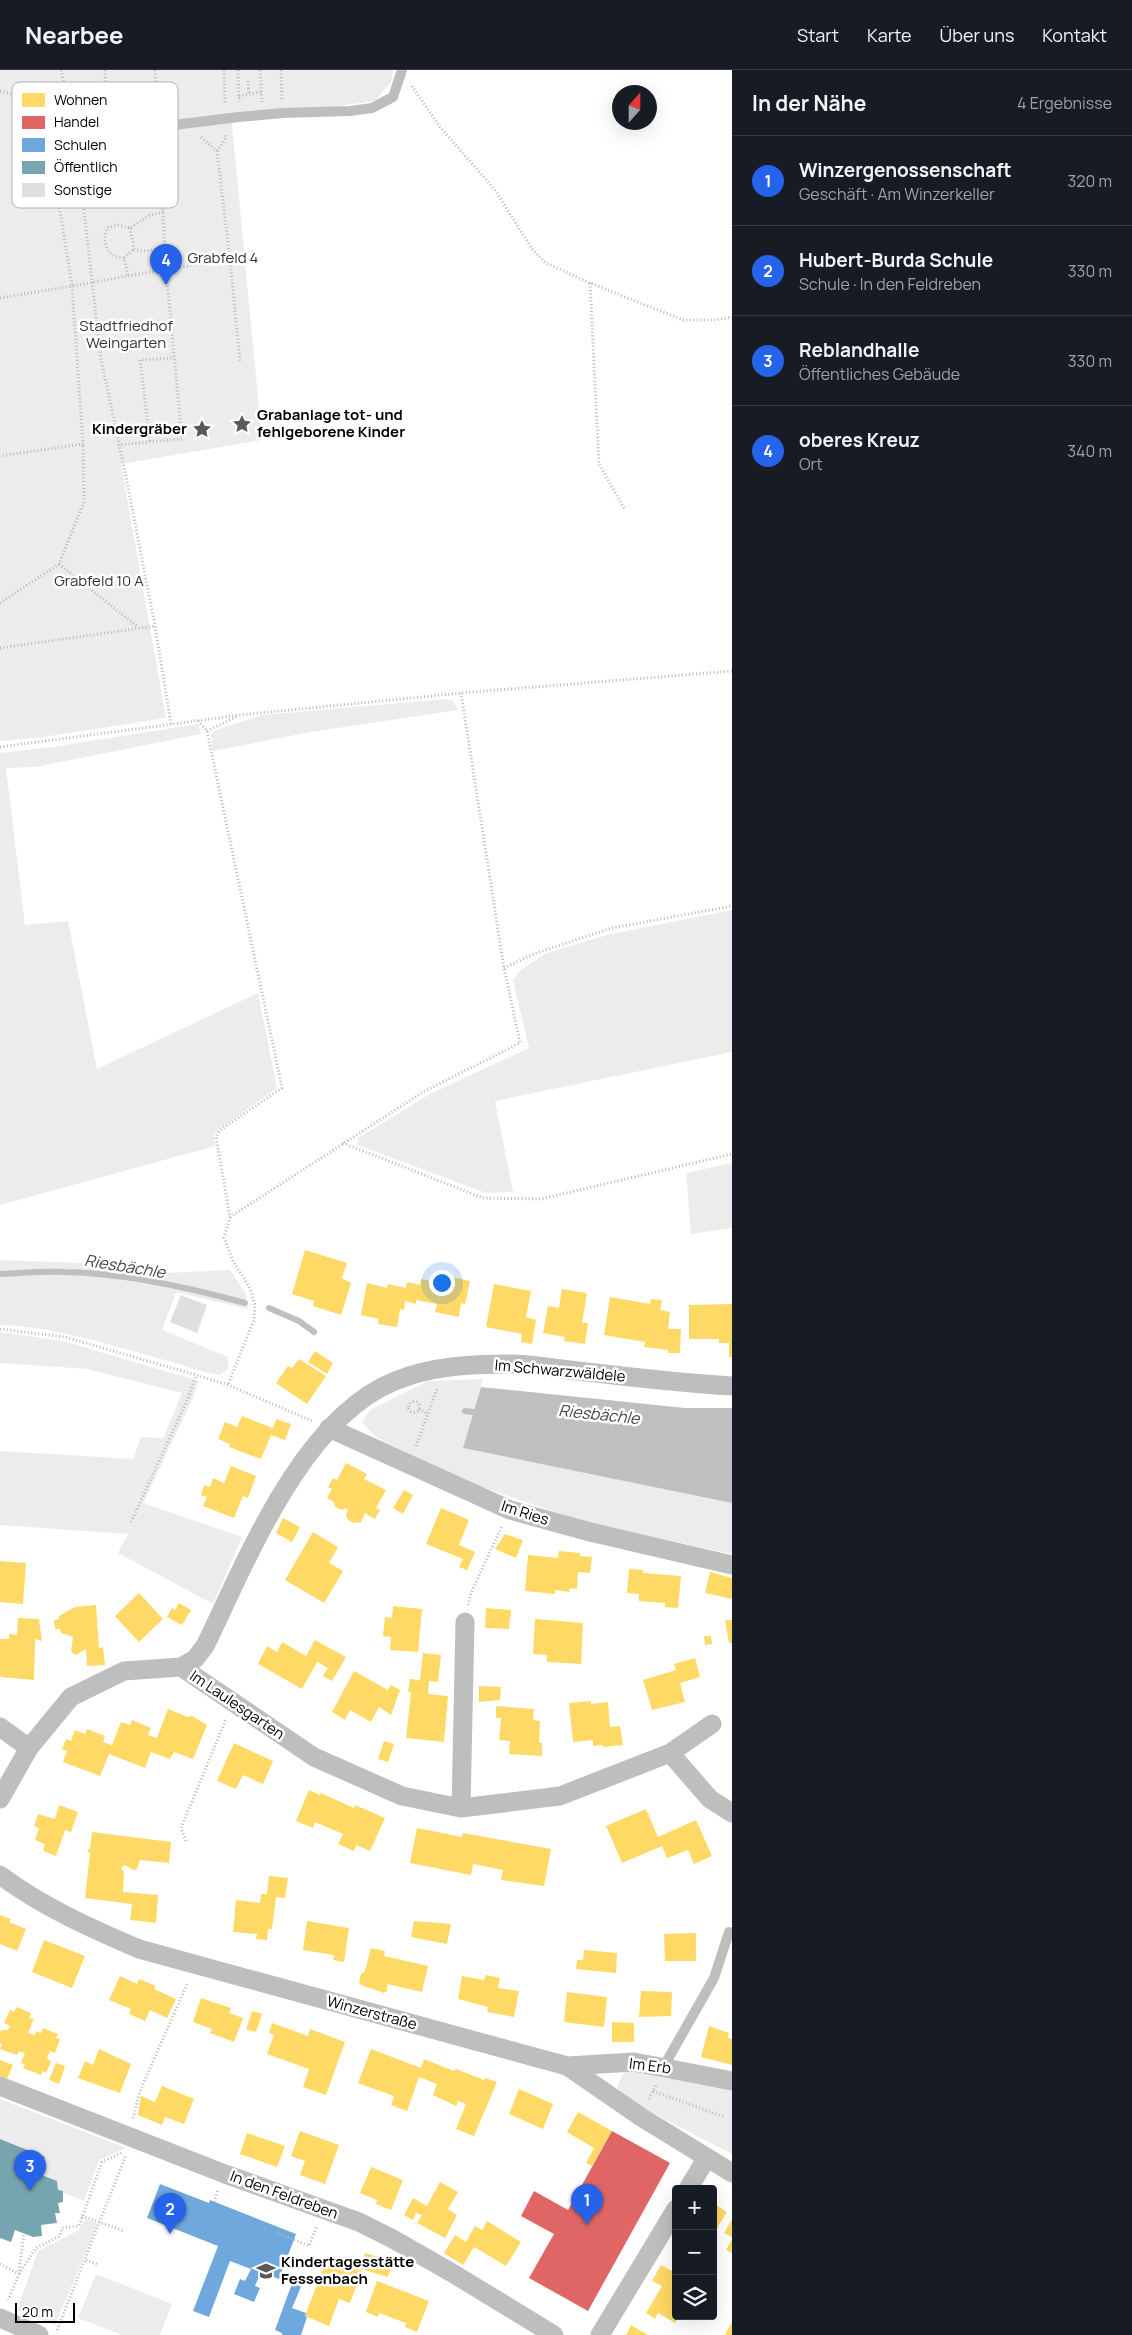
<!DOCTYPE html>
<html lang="de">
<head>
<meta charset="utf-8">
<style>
	:root { --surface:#171b24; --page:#242831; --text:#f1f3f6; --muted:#9ea1a6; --line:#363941; --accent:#2563eb }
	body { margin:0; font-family:Manrope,sans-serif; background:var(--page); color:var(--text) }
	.controls { position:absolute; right:15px; bottom:15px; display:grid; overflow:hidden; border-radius:5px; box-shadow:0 5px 20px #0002 }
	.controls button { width:45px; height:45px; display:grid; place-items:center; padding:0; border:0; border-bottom:1px solid var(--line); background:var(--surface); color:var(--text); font:25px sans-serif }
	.compass { position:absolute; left:612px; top:15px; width:45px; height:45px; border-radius:50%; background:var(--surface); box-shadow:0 5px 20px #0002; rotate:21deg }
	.scale { position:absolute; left:15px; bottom:12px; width:60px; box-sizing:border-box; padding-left:5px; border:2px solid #000; border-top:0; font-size:14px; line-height:18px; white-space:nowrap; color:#000; -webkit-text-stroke:4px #fff; paint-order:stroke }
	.you { position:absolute; left:441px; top:1212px; width:18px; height:18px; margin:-12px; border:4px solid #fff; border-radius:50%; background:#1a73e8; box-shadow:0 0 0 8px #1a73e833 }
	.badge { display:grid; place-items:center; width:32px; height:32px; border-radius:50%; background:var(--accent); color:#fff; font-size:16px; font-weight:700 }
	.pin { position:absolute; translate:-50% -41px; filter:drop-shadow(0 1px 2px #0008) }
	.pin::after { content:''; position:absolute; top:26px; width:18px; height:15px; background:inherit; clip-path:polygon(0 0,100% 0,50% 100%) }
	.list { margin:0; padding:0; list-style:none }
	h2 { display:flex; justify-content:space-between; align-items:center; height:65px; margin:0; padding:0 20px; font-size:21px }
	h2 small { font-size:16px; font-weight:400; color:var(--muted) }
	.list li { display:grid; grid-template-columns:32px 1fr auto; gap:15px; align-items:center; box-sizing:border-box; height:90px; padding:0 20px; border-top:1px solid var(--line) }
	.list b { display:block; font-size:19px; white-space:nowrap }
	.list p { margin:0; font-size:16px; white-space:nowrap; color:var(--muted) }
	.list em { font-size:16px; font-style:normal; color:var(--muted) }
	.icon { flex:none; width:28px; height:28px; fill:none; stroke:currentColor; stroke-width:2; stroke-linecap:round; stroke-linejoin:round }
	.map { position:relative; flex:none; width:732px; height:2265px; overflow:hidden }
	header { display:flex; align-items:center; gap:30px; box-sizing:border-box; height:70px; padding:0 25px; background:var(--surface); border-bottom:1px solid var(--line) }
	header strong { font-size:24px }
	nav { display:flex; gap:28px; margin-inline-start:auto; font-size:18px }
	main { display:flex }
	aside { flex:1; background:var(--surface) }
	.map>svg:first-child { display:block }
	.green { fill:#ececec }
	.water { fill:#bfbfbf }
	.homes { fill:#ffd966 }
	.shops { fill:#e06666 }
	.schools { fill:#6fa8dc }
	.public { fill:#76a5af }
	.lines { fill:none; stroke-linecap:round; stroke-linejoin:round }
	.stream { stroke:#bfbfbf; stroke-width:6 }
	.building { fill:#dfdfdf }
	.path { stroke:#b9b9b9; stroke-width:3; stroke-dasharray:1 2.5; stroke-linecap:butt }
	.service { stroke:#bebebe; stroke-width:10 }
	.minor { stroke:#bebebe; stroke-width:19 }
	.labels { text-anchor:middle; stroke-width:5; stroke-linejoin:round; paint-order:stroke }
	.park-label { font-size:15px; fill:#333; stroke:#fff }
	.poi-label { font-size:15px; font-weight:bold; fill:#000; stroke:#fff; text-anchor:start }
	.street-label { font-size:15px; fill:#000; stroke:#fff }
	.water-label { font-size:16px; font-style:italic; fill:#444; stroke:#fff }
	.key { fill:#fff; stroke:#b2b2b2; stroke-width:1 }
	.key-label { font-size:14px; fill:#000 }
</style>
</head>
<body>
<header>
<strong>Nearbee</strong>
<nav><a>Start</a><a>Karte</a><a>Über uns</a><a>Kontakt</a></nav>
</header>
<main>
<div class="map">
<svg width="732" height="2265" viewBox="0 0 732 2265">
	<rect width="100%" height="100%" fill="#fff"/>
	<path class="green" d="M0,0H393L391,12L375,31L330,37L231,44L262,370L121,394L166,648L44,667L0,671Z
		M447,629L453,631L458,640L311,662L213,681L211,664L216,660L262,645Z
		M198,654L201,664L35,697L6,698L25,855L68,851L97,999L258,923L277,1018L218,1060L214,1065L215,1076L0,1135V683L53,677Z
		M732,840V982L495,1031L513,1122L486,1123L358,1075V1068L430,1024L529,978L513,910L521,900L547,883L607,865Z
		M732,1093V1158L691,1164L686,1103Z
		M0,1190L109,1194L166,1203L230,1200L246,1224L248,1239L176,1222L162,1260L228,1287V1299L220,1305C202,1303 185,1295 168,1291C113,1276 57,1257 0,1255Z
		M0,1262L63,1271L199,1311L193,1328L143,1433L242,1467L213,1534L118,1483L128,1464L0,1455V1381L133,1389L141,1367L163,1368L182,1323L87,1299L0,1293Z
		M483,1309L463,1378L732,1433V1484L584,1452L459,1409L377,1368L362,1352L370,1340L428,1311Z
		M636,1998L732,2017V2084L628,2030L620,2023L617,2016L624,2002Z
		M0,2029L126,2078L99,2090L84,2131L58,2120L57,2111L39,2104L45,2087L0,2069Z
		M85,2149L98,2154L55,2255L17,2240L38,2181L79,2160Z
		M96,2204L172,2234L160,2265H122L78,2248Z"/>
	<path class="water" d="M481,1317L685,1338H732V1433L463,1378Z"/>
	<path class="homes" d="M305,1180L347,1193L342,1208L351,1213L341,1245L313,1236L314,1231L292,1224Z
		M438,1204L470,1211L465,1234L461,1233L459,1247L435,1242L437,1234L416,1230V1234L405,1231L404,1240L400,1239L397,1257L378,1254L379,1249L361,1245L367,1213L387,1218L388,1214L406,1218L407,1212L420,1215L421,1209L436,1212Z
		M494,1214L531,1221L526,1247L536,1250L532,1274L521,1272L522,1264L486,1257Z
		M562,1219L587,1223L582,1253H588L585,1274L564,1271L565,1267L543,1263L548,1236L559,1238Z
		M610,1227L650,1234L651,1229L662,1230L660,1240L670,1242L668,1259H681L680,1283H668V1280L644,1277L645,1272L604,1265Z
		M732,1234V1287H729V1273H719V1269H689V1235Z
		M315,1281L333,1293L327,1304L308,1292Z
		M299,1289L326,1306L307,1334L276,1313L288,1296L292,1298Z
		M242,1346L273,1358L276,1349L291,1354L285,1370L271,1365L261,1389L229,1377L230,1374L218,1369L225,1352L237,1357Z
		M346,1393L367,1404L364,1409L386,1420L376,1438L380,1440L375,1449L365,1443L361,1452L354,1453L348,1450L346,1445L348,1440L345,1438L342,1440L335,1437L334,1432L327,1428L332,1419L328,1417L333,1408L337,1410Z
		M231,1396L256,1406L248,1428L243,1426L234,1448L203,1436L207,1427L201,1425L204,1415L210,1417L213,1408L224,1413Z
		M404,1420L413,1425L403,1444L393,1438Z
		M441,1438L469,1450L459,1475L475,1482L467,1500L459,1497L463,1489L426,1474Z
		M283,1448L300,1457L292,1472L276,1463Z
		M313,1462L338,1477L329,1493L343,1501L324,1533L285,1510Z
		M505,1464L523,1470L516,1488L495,1479Z
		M559,1481L580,1483V1486L592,1487L590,1503L578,1502L577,1519L570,1518L569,1522L555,1520V1524L525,1521L528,1485L558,1488Z
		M0,1491L26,1493L23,1534L0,1532Z
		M629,1499L643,1500V1503L681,1506L678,1538L665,1537V1533L639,1531V1524L627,1523Z
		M710,1502L732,1508V1529L705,1523Z
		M139,1523L163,1549L139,1572L115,1546Z
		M179,1533L191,1540L182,1555L167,1547L172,1538L175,1540Z
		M96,1535L99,1578L103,1577L105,1595L87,1596L86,1579L76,1585L71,1582L73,1567L61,1563L60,1559H55L54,1550L59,1549V1546L75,1537Z
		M393,1536L422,1539L418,1582L390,1580L391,1567L383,1566L385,1547L392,1548Z
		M486,1538L511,1540L509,1559L485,1558Z
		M18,1548L39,1549L42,1571L35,1569L34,1610L0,1607V1569H9V1564L17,1565Z
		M535,1549L583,1553L581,1594L547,1592V1585L533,1584Z
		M725,1550H732V1573H729Z
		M704,1566H711L712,1574L705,1575Z
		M315,1570L346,1587L332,1611L323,1606L328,1598L317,1592L302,1619L258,1594L267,1576L277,1582L282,1572L306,1586Z
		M423,1583L441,1585L438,1612L429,1611L428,1624L448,1626L444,1672L406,1668L411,1622H408L410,1609L420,1610Z
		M695,1588L700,1607L680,1613L685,1632L652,1640L643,1610L676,1600L674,1594Z
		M354,1601L388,1620L391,1615L400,1620L391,1645L379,1637L371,1652L350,1640L345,1650L332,1642Z
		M479,1616L501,1617L500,1630L479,1632Z
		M591,1631V1634L608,1632L610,1657L620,1656L623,1675L603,1677V1675L593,1676V1670L573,1672L569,1633Z
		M496,1636L534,1639L533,1650L540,1651L539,1672L542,1673V1686L509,1684L510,1671L499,1670L501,1648H496Z
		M168,1639L188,1647L192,1646L207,1655L193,1689L174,1682L170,1689L151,1682L145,1698L109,1684L100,1706L63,1692L67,1681L62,1679L66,1669L71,1671L75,1660L85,1664L87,1659L105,1666L103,1672L112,1675L121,1652L130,1655L132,1650L151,1658L148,1665L157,1668Z
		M384,1671L394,1674L388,1692L378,1689Z
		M234,1673L273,1691L263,1714L243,1705L236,1719L217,1711Z
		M309,1720L320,1725L321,1723L354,1738L355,1735L385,1748L370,1781L356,1775L354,1781L338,1774L343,1764L315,1752L313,1758L296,1751Z
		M59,1735L78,1742L71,1762L65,1760L56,1786L43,1781L45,1774L35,1770L39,1758L34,1756L38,1744L55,1749Z
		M646,1739L658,1767L696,1750L712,1786L694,1794L688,1780L667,1788L662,1776L622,1793L606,1756Z
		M417,1758L462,1767L463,1763L551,1779L544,1816L501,1810L503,1800L473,1794L471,1805L410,1793Z
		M92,1762L171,1772L169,1793L140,1790L137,1799L133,1800L125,1795L121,1798L124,1802L123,1822L158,1825L156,1853L130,1850L132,1834L85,1828L90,1783L87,1781L90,1778Z
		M269,1806L288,1808L285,1828L276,1827L272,1859H268L267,1870L256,1869L257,1864L233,1862L236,1830L260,1833L261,1824H267Z
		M0,1845L11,1849L9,1852L26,1859L17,1881L0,1874Z
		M307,1851L349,1858L344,1892L333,1890L334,1885L303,1880Z
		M414,1851L451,1854L447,1874L411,1867Z
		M696,1863V1891H665L664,1864Z
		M44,1870L85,1886L72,1918L32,1902Z
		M371,1878L385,1881L384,1886L428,1896L422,1922L387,1914V1921L384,1923L361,1915L359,1912L361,1904L365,1901Z
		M584,1880L617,1883L616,1903L576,1899L577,1890H583Z
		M486,1905L500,1908L498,1918L519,1921L514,1947L487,1942L488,1937L458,1929L462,1906L484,1910Z
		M120,1906L137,1914L139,1909L156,1916L154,1919L176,1929L167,1948L150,1940L145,1951L129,1944L131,1939L109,1930Z
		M641,1921L672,1922L671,1946L639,1947Z
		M567,1922L607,1927L604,1957L564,1952Z
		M201,1928L231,1938L229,1943L243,1948L234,1972L210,1963L212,1959L193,1952Z
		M17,1937L31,1943L29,1948L34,1949L28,1963L35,1965L36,1961L41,1963L43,1958L58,1964L56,1968L60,1969L55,1983L50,1981L47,1988L51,1992L46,2003L43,2001L41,2005L23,1998L25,1994L21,1993L25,1983L19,1981L17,1985L0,1979L2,1974L0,1973V1964L1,1960H8L10,1956L4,1953L10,1940L14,1942Z
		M252,1941L262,1944L256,1962L246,1959Z
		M612,1952L634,1953V1972H612Z
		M272,1953L308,1966L310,1959L345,1972L326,2025L303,2017L309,1999L267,1984L274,1965L269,1963Z
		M709,1956L729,1963L728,1968L732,1969V1995L701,1987Z
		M99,1979L131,1994L120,2023L78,2008L85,1991L93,1995Z
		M371,1979L421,1998L424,1989L454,2001L456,1999L484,2010L485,2008L497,2012L474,2066L456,2059L466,2034L458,2031L456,2036L433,2025L437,2014L419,2007L407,2041L391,2035L394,2026L358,2013Z
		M0,1990L13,1995L7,2009L0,2006Z
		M56,1993L65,1996L59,2014L49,2010Z
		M162,2016L194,2029L184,2054L165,2047L162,2055L138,2045L141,2026L155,2032Z
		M519,2019L553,2034L543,2059L509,2044Z
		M578,2042L612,2061L592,2096L586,2093L594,2078L567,2062Z
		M300,2061L339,2075L325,2114L300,2105L305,2091L291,2086Z
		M247,2063L285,2076L277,2097L240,2084Z
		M371,2097L403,2110L391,2140L376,2134L377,2130L360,2123Z
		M440,2112L458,2122L448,2139L457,2145L445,2168L417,2153L422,2145L416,2143L413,2150L404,2145L413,2128L427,2136Z
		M713,2133L727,2142L713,2165Z
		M732,2149V2167L724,2163Z
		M487,2151L521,2172L506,2196L474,2177L463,2195L444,2183L455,2165L466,2172L475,2156L482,2160Z
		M732,2169V2183L726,2180Z
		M365,2183L393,2191L388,2207L361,2199Z
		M325,2194L344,2201L347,2195L362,2201L350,2233L339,2229L329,2256L305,2246Z
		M661,2195L676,2203L671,2216L676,2219V2246H679L675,2253L658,2243L655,2249L646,2243L662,2216L652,2211Z
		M377,2211L429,2231L417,2262L405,2257L406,2253L379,2243L378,2247L366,2242Z
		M732,2252V2265H725Z
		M631,2255L648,2265H626Z"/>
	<path class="shops" d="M612,2061L670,2093L588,2241L529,2208L554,2164L521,2146L534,2121L568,2140Z"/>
	<path class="schools" d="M160,2114L209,2133L210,2130L296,2164L279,2209L261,2202L255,2216L260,2218L254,2232L234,2224L240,2209L245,2211L251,2199L230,2191L209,2247L193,2241L218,2176L147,2148Z
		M294,2208L303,2212L292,2238L306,2243L305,2246L307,2247L301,2265H282V2263L275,2260Z"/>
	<path class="public" d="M0,2069L45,2087L39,2104L57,2111L58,2120L63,2121V2132L58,2133L60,2143H55L57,2153L41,2155L42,2166L33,2167L15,2160L11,2172L0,2168Z"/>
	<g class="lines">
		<path class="stream" d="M0,1204C21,1203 43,1201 65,1202C125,1203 187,1217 245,1233
			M269,1238L299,1251L314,1262
			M465,1341L482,1343"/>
	</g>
	<path class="building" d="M181,1225L207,1235L197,1263L170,1252Z"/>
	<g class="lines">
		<path class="path" d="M61,0L73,54
			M105,0L107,49
			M155,0L157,42
			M224,0L225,34
			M238,0L239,32
			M260,0L262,32
			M281,0L282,30
			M248,11L249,24
			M412,16L440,57L495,120L532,179L546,193L590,213L683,250H717L732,247
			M0,21L23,26L49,72L64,69
			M239,26L261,22
			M201,67L217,81L230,190
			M49,72L72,216L166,199L230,190L240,291
			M77,80L101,289L124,397L155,556L171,654
			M217,81L226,68L225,63
			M130,158L134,179C146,183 154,180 165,175
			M124,188L134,179
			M128,205L124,188C106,187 102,173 107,158L118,155L130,158L150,145L163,142
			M590,213L599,394L625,440
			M0,228L72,216L83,374L0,386
			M150,371L140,290L174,288
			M118,375L182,369L166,199L159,71
			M59,494L138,557
			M0,533L59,494L84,432L83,374
			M0,578L155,556
			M198,651L207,661L282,1018L219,1061L216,1067L230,1147L224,1168L233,1191L250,1218L255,1236L254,1250L228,1315
			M207,661L236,647
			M0,677L240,645L461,623L732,601
			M504,898L536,883L612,858L732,836
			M343,1073L483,1128L541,1129L732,1084
			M230,1147L423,1022L520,973L504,898L461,623
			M0,1259L65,1267L196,1305L228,1315L312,1351
			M408.5 1337a5.5 5.5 0 1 1 11 0a5.5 5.5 0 1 1-11 0Z
			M419,1339L428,1344
			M416,1376L437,1319
			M131,1452L189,1326L196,1305
			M468,1535L471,1523L502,1456
			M186,1771L181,1758L226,1649
			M653,2021L724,2047
			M649,2029L656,2015
			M133,2048L140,2021L188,1912
			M214,2132L218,2120
			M82,2146L124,2161
			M278,2163L309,2176L317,2156
			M86,2190L99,2195
			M0,2194L19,2204L8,2230
			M19,2201L24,2164
			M19,2204L36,2178L60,2166L62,2158L79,2156L102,2092L121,2083
			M57,2260L126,2085"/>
		<path class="service" d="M76,67L239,47L283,43L350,41L372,38L393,27L402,0
			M664,1996L714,1908L729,1862"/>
		<path class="minor" d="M329,1358L510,1440L590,1462L732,1495
			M181,1597L195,1589L205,1576C246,1492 302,1348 395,1311C431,1296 471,1294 510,1294C532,1294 556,1299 578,1301C629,1307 680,1313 732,1316
			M0,1657L29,1678
			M670,1683L710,1729L732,1743
			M0,1729L29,1678L71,1627L124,1601L181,1597L314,1687L402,1726L461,1738L560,1726L670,1683L712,1654
			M461,1738L465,1552
			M0,1805C43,1837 90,1858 139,1879L567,1996L641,2047L732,2103
			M567,1996L634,1992L732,2011
			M0,2016L225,2104L359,2152L391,2168L454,2204L554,2265
			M688,2119L706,2089
			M0,2248L39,2265
			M600,2265L676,2139"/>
	</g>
	<defs>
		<g id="sight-bare" transform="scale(1.5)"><path d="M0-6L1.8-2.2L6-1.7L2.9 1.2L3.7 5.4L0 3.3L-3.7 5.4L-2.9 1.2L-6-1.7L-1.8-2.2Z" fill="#595959" stroke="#fff" stroke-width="2.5" paint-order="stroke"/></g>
		<g id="school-bare" transform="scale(1.5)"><path d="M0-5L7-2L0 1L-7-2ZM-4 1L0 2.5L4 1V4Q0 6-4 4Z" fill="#595959" stroke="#fff" stroke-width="2.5" paint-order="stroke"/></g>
	</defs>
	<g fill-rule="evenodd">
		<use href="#sight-bare" x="242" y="354"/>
		<use href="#sight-bare" x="202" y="359"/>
		<use href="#school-bare" x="266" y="2201"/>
	</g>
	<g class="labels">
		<g class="park-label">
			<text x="223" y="193">Grabfeld 4</text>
			<text x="126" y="261">Stadtfriedhof<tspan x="126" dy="17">Weingarten</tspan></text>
			<text x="99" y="516">Grabfeld 10 A</text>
		</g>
		<g class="poi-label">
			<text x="257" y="350">Grabanlage tot- und<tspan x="257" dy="17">fehlgeborene Kinder</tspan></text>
			<text x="187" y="364" text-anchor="end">Kindergräber</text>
			<text x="281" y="2197">Kindertagesstätte<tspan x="281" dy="17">Fessenbach</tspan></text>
		</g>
		<g class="street-label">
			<text transform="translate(560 1301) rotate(5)" y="5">Im Schwarzwäldele</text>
			<text transform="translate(525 1443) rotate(18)" y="5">Im Ries</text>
			<text transform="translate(237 1635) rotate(34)" y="5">Im Laulesgarten</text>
			<text transform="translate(372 1943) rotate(15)" y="5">Winzerstraße</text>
			<text transform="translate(650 1996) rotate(7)" y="5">Im Erb</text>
			<text transform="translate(284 2125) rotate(20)" y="5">In den Feldreben</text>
		</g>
		<g class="water-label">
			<text transform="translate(125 1196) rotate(9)" y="6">Riesbächle</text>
			<text transform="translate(599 1344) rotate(6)" y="6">Riesbächle</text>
		</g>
	</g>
	<rect x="12" y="12" width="166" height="126" rx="8" class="key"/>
	<rect x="22" y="23" width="23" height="14" fill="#ffd966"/>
	<rect x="22" y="46" width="23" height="13" fill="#e06666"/>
	<rect x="22" y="68" width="23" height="14" fill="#6fa8dc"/>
	<rect x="22" y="91" width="23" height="13" fill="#76a5af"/>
	<rect x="22" y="113" width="23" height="14" fill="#dfdfdf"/>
	<g class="key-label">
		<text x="54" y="35">Wohnen</text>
		<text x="54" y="57">Handel</text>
		<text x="54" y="80">Schulen</text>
		<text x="54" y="102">Öffentlich</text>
		<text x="54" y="125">Sonstige</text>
	</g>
</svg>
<div class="controls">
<button>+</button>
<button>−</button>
<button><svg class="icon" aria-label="layers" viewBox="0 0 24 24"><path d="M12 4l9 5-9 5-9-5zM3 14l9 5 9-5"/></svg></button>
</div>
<svg class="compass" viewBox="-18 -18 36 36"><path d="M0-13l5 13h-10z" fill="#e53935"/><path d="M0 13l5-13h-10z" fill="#9ea1a6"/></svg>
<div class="scale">20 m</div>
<div class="you"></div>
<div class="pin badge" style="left:587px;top:2155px">1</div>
<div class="pin badge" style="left:170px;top:2164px">2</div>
<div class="pin badge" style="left:30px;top:2121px">3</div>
<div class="pin badge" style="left:166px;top:215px">4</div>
</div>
<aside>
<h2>In der Nähe<small>4 Ergebnisse</small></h2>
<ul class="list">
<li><span class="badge">1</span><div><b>Winzergenossenschaft</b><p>Geschäft · Am Winzerkeller</p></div><em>320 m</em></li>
<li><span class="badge">2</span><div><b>Hubert-Burda Schule</b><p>Schule · In den Feldreben</p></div><em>330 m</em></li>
<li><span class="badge">3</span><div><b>Reblandhalle</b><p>Öffentliches Gebäude</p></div><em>330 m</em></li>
<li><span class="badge">4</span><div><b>oberes Kreuz</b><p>Ort</p></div><em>340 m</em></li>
</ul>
</aside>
</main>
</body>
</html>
